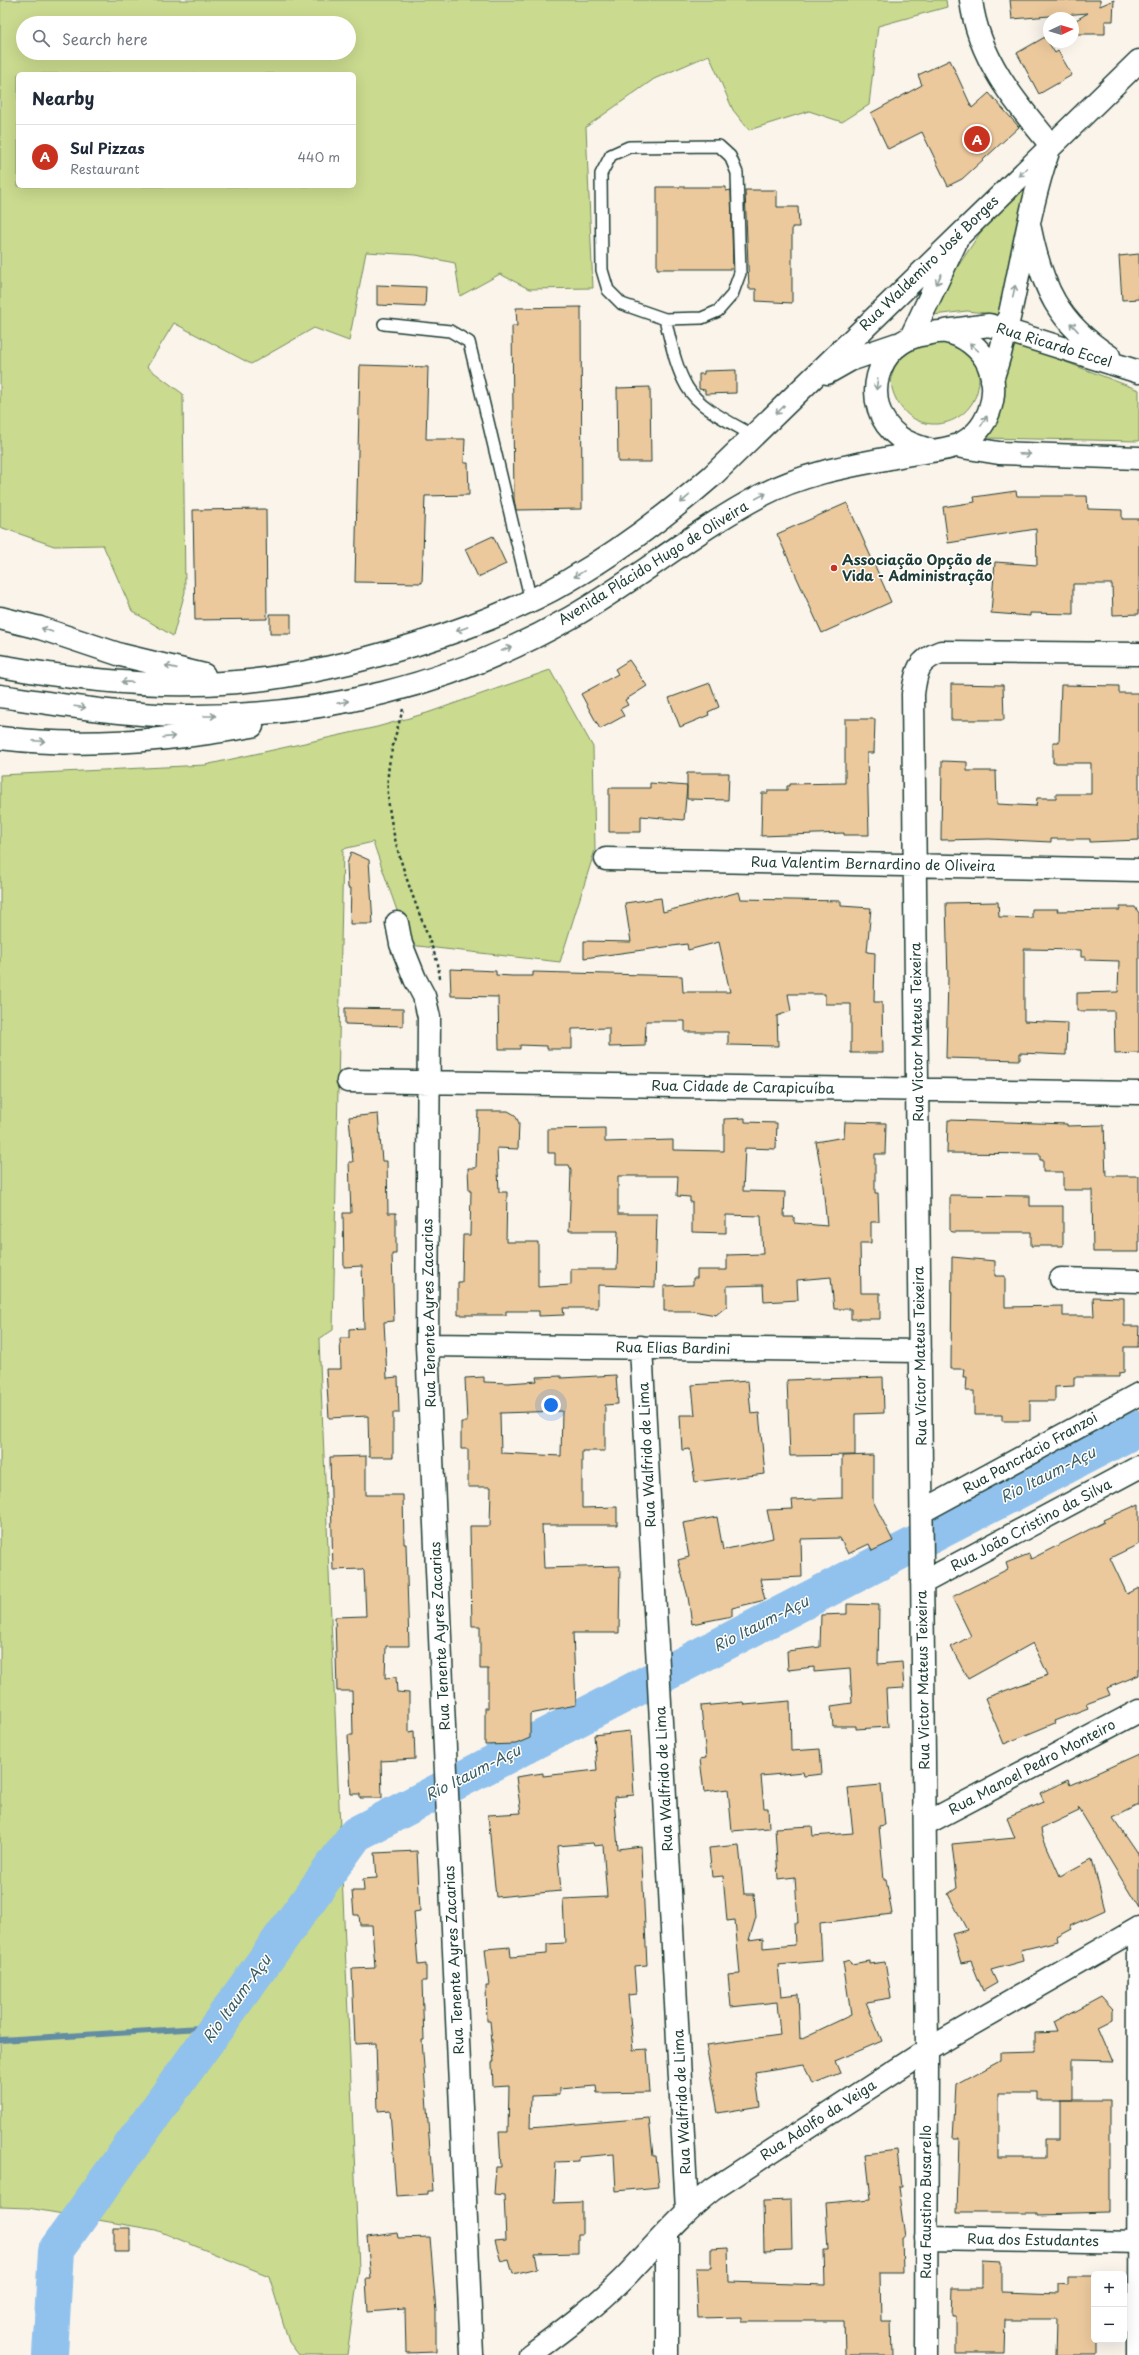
<!DOCTYPE html>
<html lang="en">
<head>
<meta charset="utf-8">
<style>
	:root { --surface:#fff; --page:#f2f2f3; --text:#1f2937; --muted:#747a83; --line:#e0e1e3; --accent:#c8321e }
	body { margin:0; font-family:"Playpen Sans",sans-serif; background:var(--page); color:var(--text) }
	.controls { position:absolute; right:12px; bottom:12px; display:grid; overflow:hidden; border-radius:6px; box-shadow:0 4px 16px #0002 }
	.controls button { width:36px; height:36px; display:grid; place-items:center; padding:0; border:0; border-bottom:1px solid var(--line); background:var(--surface); color:var(--text); font:20px sans-serif }
	.compass { position:absolute; left:1043px; top:12px; width:36px; height:36px; border-radius:50%; background:var(--surface); box-shadow:0 4px 16px #0002; rotate:86deg }
	.you { position:absolute; left:551px; top:1405px; width:14px; height:14px; margin:-10px; border:3px solid #fff; border-radius:50%; background:#1a73e8; box-shadow:0 0 0 6px #1a73e833 }
	.badge { display:grid; place-items:center; width:26px; height:26px; border-radius:50%; background:var(--accent); color:#fff; font-size:13px; font-weight:700 }
	.pin { position:absolute; translate:-50% -50%; border:2px solid #fff; box-shadow:0 1px 4px #0006 }
	.list { margin:0; padding:0; list-style:none }
	h2 { display:flex; justify-content:space-between; align-items:center; height:52px; margin:0; padding:0 16px; font-size:17px }
	h2 small { font-size:13px; font-weight:400; color:var(--muted) }
	.list li { display:grid; grid-template-columns:26px 1fr auto; gap:12px; align-items:center; box-sizing:border-box; height:64px; padding:0 16px; border-top:1px solid var(--line) }
	.list b { display:block; font-size:15px; white-space:nowrap }
	.list p { margin:0; font-size:13px; white-space:nowrap; color:var(--muted) }
	.list em { font-size:13px; font-style:normal; color:var(--muted) }
	.icon { flex:none; width:22px; height:22px; fill:none; stroke:currentColor; stroke-width:2; stroke-linecap:round; stroke-linejoin:round }
	.map { position:relative; flex:none; width:1139px; height:2355px; overflow:hidden }
	.search { position:absolute; background:var(--surface); box-shadow:0 4px 16px #0002; left:16px; top:16px; width:340px; height:44px; display:flex; align-items:center; gap:10px; box-sizing:border-box; padding:0 14px; border-radius:22px; color:var(--muted); font-size:15px }
	.panel { position:absolute; background:var(--surface); box-shadow:0 4px 16px #0002; left:16px; top:72px; width:340px; height:116px; border-radius:6px }
	.map>svg:first-child { display:block }
	.green { fill:#cada8e; stroke:#748c61; fill-rule:evenodd }
	.lines { fill:none; stroke-linecap:round; stroke-linejoin:round }
	.stream { stroke:#638da3; stroke-width:6 }
	.river { stroke:#91c2ed; stroke-width:36 }
	.building { fill:#ecc99d; stroke:#1f3d34; fill-rule:evenodd }
	.lane-casing { stroke:#1f3d34; stroke-width:14 }
	.street-casing { stroke:#1f3d34; stroke-width:25 }
	.secondary-casing { stroke:#1f3d34; stroke-width:25 }
	.primary-casing { stroke:#1f3d34; stroke-width:25 }
	.path { stroke:#1f3d34; stroke-width:2.5; stroke-dasharray:3 3; stroke-linecap:butt }
	.lane { stroke:#fff; stroke-width:11 }
	.street { stroke:#fff; stroke-width:22 }
	.secondary { stroke:#fff; stroke-width:22 }
	.primary { stroke:#fff; stroke-width:22 }
	.oneway { stroke:#8f9e9a }
	.poi-dot { fill:#c8321e; stroke:#fff; stroke-width:1.5 }
	.labels { text-anchor:middle; stroke-width:3; stroke-linejoin:round; paint-order:stroke }
	.street-label { font-size:14px; fill:#1f3d34; stroke:#fff }
	.poi-label { font-size:14px; font-weight:bold; fill:#1f3d34; stroke:#fff; text-anchor:start }
	.water-label { font-size:15px; font-style:italic; fill:#3c5e62; stroke:#fff }
</style>
</head>
<body>
<div class="map">
<svg width="1139" height="2355" viewBox="0 0 1139 2355">
	<rect width="100%" height="100%" fill="#fbf4eb"/>
	<filter id="ink" filterUnits="userSpaceOnUse"><feTurbulence type="fractalNoise" baseFrequency=".025" numOctaves="2"/><feDisplacementMap in="SourceGraphic" scale="8" xChannelSelector="R" yChannelSelector="G"/><feConvolveMatrix kernelMatrix="1 2 1 2 8 2 1 2 1" color-interpolation-filters="sRGB"/></filter>
	<g filter="url(#ink)">
		<path class="green" d="M0,0H946L947,7L878,26L869,105L842,122L809,111L749,130L733,110L709,55L654,79L586,127L593,288L529,289L500,274L460,296L455,263L416,255L366,252L349,341L314,328L251,364L174,323L147,367L183,394L185,592L173,636L132,611L103,545L54,546L0,527ZM23,23H349V53H23ZM18,74H354V186H18Z
			M1035,172L1002,315L967,311L925,316L982,230Z
			M954,340C960,346 968,352 973,359C977,364 979,373 979,379C978,426 917,442 896,399C884,375 897,361 912,343Z
			M1011,341L1139,390V441L982,438C1001,409 1006,375 1011,341Z
			M550,670L593,747L595,850L560,962L409,945L373,842L343,849L333,1330L319,1339L359,2269L347,2355H299L289,2342L269,2276L156,2230L28,2208L0,2207V775L205,765L377,727L427,713Z"/>
		<g class="lines">
			<path class="stream" d="M0,2040L217,2027"/>
			<path class="river" d="M50,2355L56,2250L356,1834L1139,1428"/>
		</g>
		<path class="building" d="M1010,0H1100V6L1114,0L1113,21H1105V34H1076V20L1088,13L1012,19Z
			M1045,37L1055,53L1058,51L1072,75L1039,94L1017,53Z
			M950,60L972,108L989,93L1019,127L962,179L948,186L922,132L888,149L871,113L922,85L918,75Z
			M657,187H726V191L731,190L733,269H657Z
			M745,190H777V207H798L799,227H792V303L756,301V289H749Z
			M1139,254V299L1122,300L1119,256Z
			M377,285L426,287L425,307L377,305Z
			M581,307L582,509L516,510L514,499L512,326H517L516,308Z
			M360,365L428,367L426,439H465L464,463H468L469,495L425,496L422,583L355,582Z
			M736,370V393L705,394V390L699,389V374H704V371Z
			M650,387L651,462H618L617,388Z
			M1016,491L1017,496H1087L1088,509L1122,510V519H1139V614L1113,615L1112,584H1073V614L1030,613V616L991,613L995,562L1037,565L1036,529L948,543L943,507L975,502L974,497Z
			M847,503L891,602L822,633L777,534Z
			M266,509L267,619L195,620L193,510Z
			M493,536L506,564L478,577L465,549Z
			M270,614H291V634H270Z
			M629,660L647,686L625,700L628,705L620,709L624,716L600,729L581,694L618,674L615,669Z
			M710,683L719,707L708,712L709,715L680,727L669,698Z
			M951,684L1003,685L1004,720H951Z
			M1061,685L1119,686V693H1139V840L1090,842V839H1051V842L989,839L941,840L942,761L967,762V771H996L997,804L1036,806L1037,798H1056V794H1091V763H1053V742H1059Z
			M845,719H875L874,753H867L869,835H844V833L761,836L762,793H768V790H787V786H790V784L845,783Z
			M687,773H729L728,800L687,799Z
			M650,783L687,786L684,820L641,816V832H609V788H650Z
			M351,852L369,860L373,924H350L351,888H348L347,864Z
			M739,892L741,899L841,901V906L871,908L867,952L875,953L874,1002H882L883,1053H851V1004H825V994H788L791,1011L777,1016L778,1046L728,1045V1032H685V1021H646L645,1046L609,1047V1028L572,1029V1049H547V1046L520,1045V1049H499L498,997L451,996L450,969L496,971V975L512,976H533V972L682,976L683,992H730L719,942L688,950L687,944L584,958V941L631,942L625,903L661,898L663,912Z
			M998,902L999,917L1032,918V909H1058L1057,911L1120,910V907H1135L1139,913V1053L1115,1054L1114,1011H1077V993L1118,992L1119,961L1086,960V957H1081V950L1024,949V1021L1067,1023L1066,1055L1020,1053V1060L946,1058L948,979L946,903Z
			M345,1008L403,1009V1026L345,1024Z
			M478,1111H508L515,1115L519,1123L518,1149L497,1148L499,1192H507L506,1242H538V1287L571,1285V1269H617L618,1231H569L571,1170L569,1165H555V1153H548V1129L605,1128V1142L673,1140V1150L724,1151V1119L745,1118V1122L777,1123L776,1149L745,1148L743,1191L785,1192L784,1217H794V1223L827,1226L822,1176L816,1142L844,1137L845,1122L886,1123L885,1154H875V1193H878L879,1222H871V1243H860L861,1293H880V1319H851V1309H834L831,1277L797,1280L798,1300L764,1302L763,1285L727,1286V1306L716,1315L693,1311H664V1286L693,1285V1278H697V1270H727V1255L763,1254L761,1216L726,1215V1233L692,1232V1202H690V1197L677,1196L678,1176H618V1214H657L655,1287L598,1285V1308H563L564,1315L539,1316V1311H506V1315H458V1282H462L463,1235H470L471,1191H469L468,1168H476Z
			M378,1114L382,1161H387L388,1213H396V1254H392L394,1321L384,1322L387,1378L398,1377L399,1413H393V1457H369L368,1416L329,1418L326,1369H341L340,1338H349V1329L364,1328L362,1266L344,1267L343,1213H351L349,1162H353L349,1117Z
			M948,1120L1067,1124V1126L1104,1125L1106,1176H1139V1252H1093L1092,1190H1063V1172H1043V1160H1040V1154L947,1153Z
			M950,1195L1030,1196V1206H1063V1246H1031V1232H953L950,1231Z
			M952,1257L995,1261V1276H1005V1307L1063,1306V1316H1094L1093,1297L1124,1298V1326H1139L1138,1347H1124V1372L1119,1373V1377H1074V1386L1055,1387V1401H1030V1421H1002V1415H974V1391H966L967,1377H963L964,1369H951Z
			M616,1375L618,1404L605,1405V1451H582V1508L617,1507V1525H542L544,1568L620,1566L619,1633H573L576,1705L530,1714V1738L516,1744L485,1745V1708H488V1669H480V1626H472L470,1526H490L491,1487H468V1449H461V1422H467L465,1378L484,1377V1382L508,1383L537,1381L536,1377L561,1376V1378ZM562,1411L561,1456L501,1453L500,1413Z
			M883,1377L884,1413L855,1414V1455L790,1456L787,1380Z
			M748,1381L751,1414L759,1413L765,1474L695,1482L690,1449L682,1450L680,1415H695L692,1385Z
			M873,1455V1501L893,1541L872,1551L869,1544L848,1554L840,1538L801,1539L802,1577L760,1579L765,1600L732,1608V1616L692,1624L688,1597L678,1560L689,1557L683,1523L717,1517L723,1550L773,1538L767,1510L793,1509L792,1500L842,1498V1456Z
			M366,1456V1495H403L404,1544H406L409,1646H386L385,1678L396,1677L397,1692L409,1693V1732L414,1731L415,1759L381,1761L382,1798H360V1794H351L348,1735H353L352,1691H337L335,1617L366,1616L364,1571L362,1569L333,1570L330,1457Z
			M1139,1504V1544L1110,1558L1127,1594L1139,1588V1675L1107,1688L1110,1695L1086,1704L1088,1708L1054,1721L1055,1723L1004,1744L985,1698L1048,1675L1033,1643L968,1679L951,1647L971,1636L952,1597L1008,1569L1006,1563L1029,1554L1031,1559L1104,1522L1103,1520Z
			M847,1604L879,1605L878,1664L902,1662L904,1688L886,1689L888,1727L856,1729V1726H833L831,1706L852,1703L850,1669L814,1672V1667L788,1670L787,1651L820,1647L821,1615L847,1614Z
			M790,1701L791,1751L820,1749L822,1774L804,1776L803,1772L761,1776L764,1808H768L769,1828L732,1831L728,1789L704,1792L700,1759L706,1758L701,1706L744,1702L745,1705Z
			M630,1731L634,1795L614,1797L618,1849L641,1846L647,1965L634,1966L636,1994L628,1995L633,2050L647,2049L650,2092L597,2093L596,2086L559,2089V2095L531,2096L530,2128L649,2118L653,2156H656L659,2187L616,2191L614,2154L579,2157V2161L556,2162L554,2203L582,2202V2235H578V2253L535,2254L538,2268L513,2274L509,2260L501,2262L495,2241L506,2240L504,2195L494,2194L496,2167H501L499,2132H508L509,2086L493,2087L492,2062H494L490,2021H487L486,1986H489L485,1949L510,1947L511,1957L547,1954V1944L565,1943L563,1899L607,1897L603,1845L594,1846L593,1843L557,1846L561,1891L496,1897L488,1815L521,1813L516,1777L543,1773V1776L597,1770L594,1735Z
			M1139,1754V1805L1113,1818L1139,1856V1908L1078,1807L1079,1811L1041,1829L1042,1835L1060,1876L1092,1859L1105,1910L1070,1926L1072,1929L1057,1937L1058,1941L1021,1950L1023,1961L991,1970L997,1983L983,1991L971,1961L961,1963L952,1934L967,1930L948,1894L957,1888L952,1844L1015,1838L1007,1818L1044,1802L1040,1793L1068,1780L1070,1785Z
			M881,1785L885,1825L879,1826L884,1879H886L892,1914L820,1923L822,1961L778,1965L781,1996L798,1994L800,2039L851,2015L843,1962L849,1960L851,1964L870,1961V1964L885,1962L891,1998L866,2002L882,2041L835,2061L840,2073L812,2084L804,2064L755,2072L760,2106L718,2113L706,2045L780,2035L777,2002L731,2007L728,1975L740,1974L735,1920L727,1921L723,1876L712,1877L709,1848L739,1845L744,1894H754L756,1917L749,1940L763,1938V1948L795,1945L794,1923H798L795,1877L778,1879L775,1828L812,1826L813,1836L853,1833L848,1788Z
			M417,1851L420,1911L414,1912L418,1965L426,1964V1981H422L424,2040H422L433,2191H428V2194L396,2196L390,2110L378,2111L376,2043L355,2044L352,1969L375,1968L372,1925H360L359,1915H354L352,1891H364L363,1879L377,1878L375,1853Z
			M1101,1996L1113,2009V2019L1099,2026L1114,2061L1072,2060V2100H1036V2093H998V2158H1045V2139H1058V2100H1110V2212L1037,2214V2212H957L959,2138H953L956,2085L1000,2061V2052L1035,2051V2033L1057,2032L1053,2022Z
			M897,2150L901,2187H898L905,2238H902L903,2273H880L881,2321H891L892,2355H845L844,2321H742V2317L698,2318L696,2268H711V2249L728,2248L729,2282L825,2285L824,2250H828L825,2203L871,2199L866,2154Z
			M791,2200L792,2250L764,2251L763,2201Z
			M114,2228H130V2252H114Z
			M397,2233L398,2238L430,2237L436,2312V2352L406,2353L405,2309L368,2312L366,2279H371L367,2237Z
			M982,2261L1002,2262V2291L1059,2293V2284L1068,2285V2276H1094V2355H1056L1057,2319H1005L1004,2353H956V2316H952L953,2288H982Z"/>
		<g class="lines">
			<g class="lane-casing">
				<path id="lane" d="M719,146L730,156L737,173L740,273L732,295L718,311L702,318L665,319L622,304L608,290L602,270L601,174L611,155L629,147Z
					M665,319C671,342 675,366 687,387C700,409 732,423 754,436
					M384,324L450,331L469,342L531,601"/>
			</g>
			<g class="street-casing">
				<path id="street" d="M971,0C978,58 1015,102 1051,145
					M606,859L1139,870
					M397,923L401,944L415,979L424,996L429,1017L427,1345L472,2355
					M348,1081L1139,1093
					M1061,1279L1139,1281
					M427,1345L920,1351
					M641,1347L687,2210
					M921,1512L1139,1394
					M922,1583L1139,1467
					M925,1824L1139,1711
					M927,2050L913,694C916,671 918,660 941,652L1139,654
					M926,2238L1139,2242
					M667,2355V2233"/>
			</g>
			<g class="secondary-casing">
				<path id="secondary" d="M530,2355C563,2331 595,2307 624,2278C653,2248 679,2216 712,2190L927,2050L1139,1928
					M926,2355L927,2050
					M1138,2355L1139,1928"/>
			</g>
			<g class="primary-casing">
				<path id="primary" d="M1030,229C1042,287 1058,323 1109,356
					M945,331L989,325L1139,372
					M912,335L955,244
					M827,373L850,360L897,344
					M992,380C1017,305 1023,225 1049,149
					M956,446L999,453L1139,458
					M0,618L40,628L121,655L204,675
					M0,666C77,680 158,689 237,682C298,677 358,662 417,644C468,628 520,609 566,582C618,552 666,516 712,476L1139,61
					M0,696C61,705 122,715 184,716C318,718 453,685 570,618C635,581 694,531 760,496C807,471 860,464 911,454C925,451 944,451 958,445C988,432 1001,395 988,364C981,349 963,334 946,332C940,331 932,333 926,334C875,340 858,406 899,437C908,444 919,447 930,450
					M0,738C83,748 169,741 252,726"/>
			</g>
			<path class="path" d="M403,709C397,730 390,752 388,774C384,836 418,906 438,964L440,978"/>
			<use href="#lane" class="lane"/>
			<use href="#street" class="street"/>
			<use href="#secondary" class="secondary"/>
			<use href="#primary" class="primary"/>
		</g>
		<defs><path id="oneway-shaft" d="M-6 0H5M1.5-3L5.5 0L1.5 3" fill="none" stroke-width="1.6" stroke-linecap="round" stroke-linejoin="round"/></defs>
		<g class="oneway">
			<use href="#oneway-shaft" transform="translate(1023 172) rotate(136)"/>
			<use href="#oneway-shaft" transform="translate(939 279) rotate(116)"/>
			<use href="#oneway-shaft" transform="translate(1014 291) rotate(-78)"/>
			<use href="#oneway-shaft" transform="translate(1074 327) rotate(-133)"/>
			<use href="#oneway-shaft" transform="translate(974 347) rotate(-138)"/>
			<use href="#oneway-shaft" transform="translate(877 384) rotate(97)"/>
			<use href="#oneway-shaft" transform="translate(780 410) rotate(135)"/>
			<use href="#oneway-shaft" transform="translate(984 421) rotate(-58)"/>
			<use href="#oneway-shaft" transform="translate(1025 454) rotate(2)"/>
			<use href="#oneway-shaft" transform="translate(761 496) rotate(-28)"/>
			<use href="#oneway-shaft" transform="translate(685 499) rotate(139)"/>
			<use href="#oneway-shaft" transform="translate(579 574) rotate(149)"/>
			<use href="#oneway-shaft" transform="translate(462 629) rotate(160)"/>
			<use href="#oneway-shaft" transform="translate(47 630) rotate(-161)"/>
			<use href="#oneway-shaft" transform="translate(506 649) rotate(-23)"/>
			<use href="#oneway-shaft" transform="translate(171 667) rotate(-167)"/>
			<use href="#oneway-shaft" transform="translate(127 682) rotate(-178)"/>
			<use href="#oneway-shaft" transform="translate(343 702) rotate(-12)"/>
			<use href="#oneway-shaft" transform="translate(80 707) rotate(7)"/>
			<use href="#oneway-shaft" transform="translate(210 716)"/>
			<use href="#oneway-shaft" transform="translate(169 737) rotate(-6)"/>
			<use href="#oneway-shaft" transform="translate(39 741) rotate(3)"/>
		</g>
	</g>
	<circle class="poi-dot" cx="834" cy="568" r="4"/>
	<g class="labels">
		<g class="street-label">
			<text transform="translate(929 263) rotate(-44)" y="5">Rua Waldemiro José Borges</text>
			<text transform="translate(1054 345) rotate(17)" y="5">Rua Ricardo Eccel</text>
			<text transform="translate(653 563) rotate(-32)" y="5">Avenida Plácido Hugo de Oliveira</text>
			<text transform="translate(873 864) rotate(1)" y="5">Rua Valentim Bernardino de Oliveira</text>
			<text transform="translate(917 1032) rotate(-91)" y="5">Rua Victor Mateus Teixeira</text>
			<text transform="translate(743 1087) rotate(1)" y="5">Rua Cidade de Carapicuíba</text>
			<text transform="translate(429 1313) rotate(-91)" y="5">Rua Tenente Ayres Zacarias</text>
			<text transform="translate(673 1348) rotate(1)" y="5">Rua Elias Bardini</text>
			<text transform="translate(920 1356) rotate(-91)" y="5">Rua Victor Mateus Teixeira</text>
			<text transform="translate(1030 1453) rotate(-29)" y="5">Rua Pancrácio Franzoi</text>
			<text transform="translate(647 1455) rotate(-93)" y="5">Rua Walfrido de Lima</text>
			<text transform="translate(1031 1525) rotate(-28)" y="5">Rua João Cristino da Silva</text>
			<text transform="translate(440 1636) rotate(-93)" y="5">Rua Tenente Ayres Zacarias</text>
			<text transform="translate(923 1680) rotate(-91)" y="5">Rua Victor Mateus Teixeira</text>
			<text transform="translate(1032 1767) rotate(-28)" y="5">Rua Manoel Pedro Monteiro</text>
			<text transform="translate(664 1779) rotate(-93)" y="5">Rua Walfrido de Lima</text>
			<text transform="translate(454 1960) rotate(-93)" y="5">Rua Tenente Ayres Zacarias</text>
			<text transform="translate(682 2102) rotate(-93)" y="5">Rua Walfrido de Lima</text>
			<text transform="translate(818 2120) rotate(-33)" y="5">Rua Adolfo da Veiga</text>
			<text transform="translate(926 2202) rotate(-90)" y="5">Rua Faustino Busarello</text>
			<text transform="translate(1033 2240) rotate(1)" y="5">Rua dos Estudantes</text>
		</g>
		<g class="poi-label">
			<text x="842" y="565">Associação Opção de<tspan x="842" dy="16">Vida - Administração</tspan></text>
		</g>
		<g class="water-label">
			<text transform="translate(1048 1475) rotate(-27)" y="5">Rio Itaum-Açu</text>
			<text transform="translate(761 1624) rotate(-27)" y="5">Rio Itaum-Açu</text>
			<text transform="translate(473 1773) rotate(-27)" y="5">Rio Itaum-Açu</text>
			<text transform="translate(237 1999) rotate(-54)" y="5">Rio Itaum-Açu</text>
		</g>
	</g>
</svg>
<div class="controls">
<button>+</button>
<button>−</button>
</div>
<svg class="compass" viewBox="-18 -18 36 36"><path d="M0-13l5 13h-10z" fill="#e53935"/><path d="M0 13l5-13h-10z" fill="#747a83"/></svg>
<div class="you"></div>
<div class="pin badge" style="left:977px;top:139px">A</div>
<div class="search"><svg class="icon" aria-label="search" viewBox="0 0 24 24"><circle cx="10" cy="10" r="6"/><path d="M15 15l6 6"/></svg>Search here</div>
<section class="panel">
<h2>Nearby<small></small></h2>
<ul class="list">
<li><span class="badge">A</span><div><b>Sul Pizzas</b><p>Restaurant</p></div><em>440 m</em></li>
</ul>
</section>
</div>
</body>
</html>
